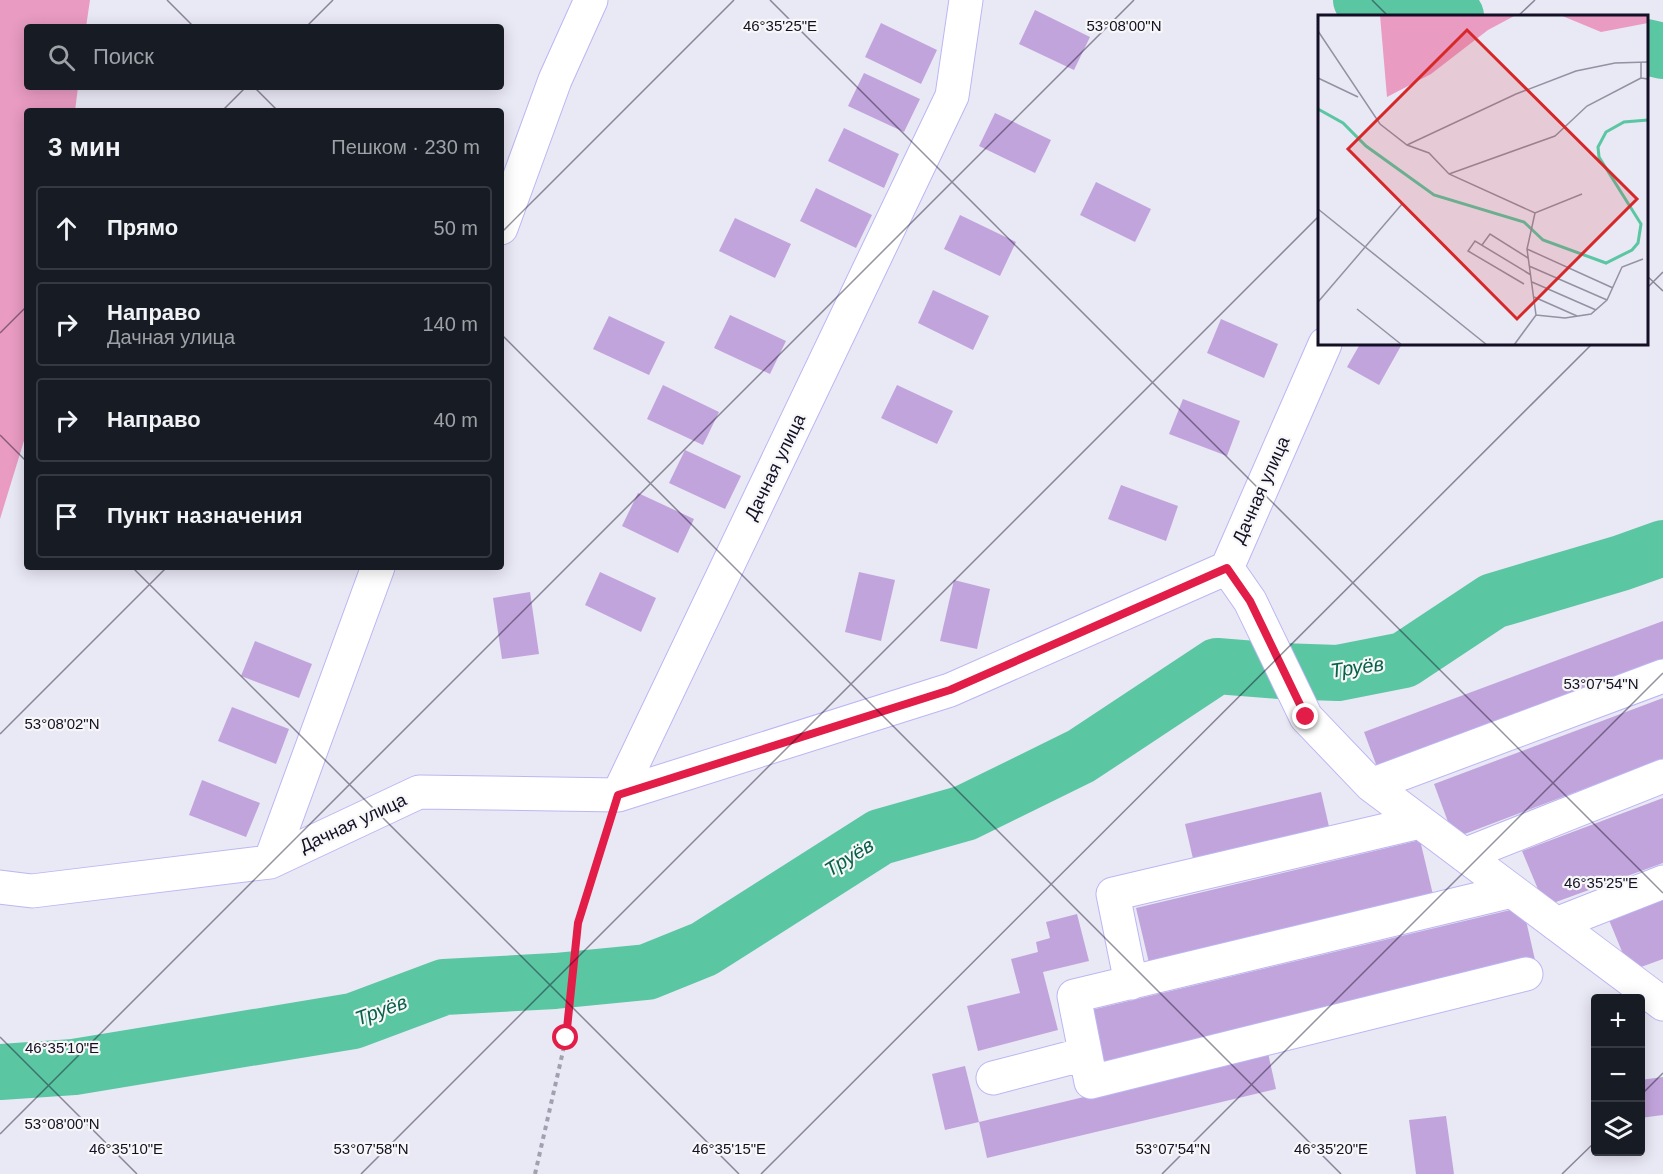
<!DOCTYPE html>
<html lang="ru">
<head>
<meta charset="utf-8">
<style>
	:root { --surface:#171b24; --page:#20242c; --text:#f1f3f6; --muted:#9ea1a6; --line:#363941 }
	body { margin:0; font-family:Arial,sans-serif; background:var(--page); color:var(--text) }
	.controls { position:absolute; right:18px; bottom:18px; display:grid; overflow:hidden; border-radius:6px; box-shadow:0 3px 15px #0003 }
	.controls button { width:54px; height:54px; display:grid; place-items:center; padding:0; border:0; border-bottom:2px solid var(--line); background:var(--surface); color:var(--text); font:30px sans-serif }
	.stop { position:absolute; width:18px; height:18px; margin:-14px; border:4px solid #e11d48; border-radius:50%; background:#fff }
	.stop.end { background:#e11d48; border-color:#fff; box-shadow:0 2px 6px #0008 }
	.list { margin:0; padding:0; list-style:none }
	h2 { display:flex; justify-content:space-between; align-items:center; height:78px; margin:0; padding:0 24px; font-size:26px }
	h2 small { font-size:20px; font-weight:400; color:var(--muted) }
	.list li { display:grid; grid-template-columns:39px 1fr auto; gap:18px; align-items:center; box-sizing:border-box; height:84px; margin:0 12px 12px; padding:0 12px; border:2px solid var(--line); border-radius:6px }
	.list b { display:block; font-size:22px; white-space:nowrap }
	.list p { margin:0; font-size:20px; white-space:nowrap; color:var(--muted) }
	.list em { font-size:20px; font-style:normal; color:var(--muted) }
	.icon { flex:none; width:33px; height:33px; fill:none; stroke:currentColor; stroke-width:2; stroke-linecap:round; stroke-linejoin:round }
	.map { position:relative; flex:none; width:1663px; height:1174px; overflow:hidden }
	.search { position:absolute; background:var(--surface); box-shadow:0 3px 15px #0003; left:24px; top:24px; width:480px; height:66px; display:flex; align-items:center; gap:15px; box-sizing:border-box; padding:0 21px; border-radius:6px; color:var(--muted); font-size:22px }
	.panel { position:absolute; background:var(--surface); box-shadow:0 3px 15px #0003; left:24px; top:108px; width:480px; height:462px; border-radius:6px }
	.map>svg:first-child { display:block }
	.green { fill:#e99bc2 }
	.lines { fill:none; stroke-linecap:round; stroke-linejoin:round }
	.river { stroke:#5ac6a2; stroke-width:56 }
	.building { fill:#c2a4dc }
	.minor-casing { stroke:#bbb6f3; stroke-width:35 }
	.path { stroke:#a2a0b0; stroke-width:4; stroke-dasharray:4.5 4.5; stroke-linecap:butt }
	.minor { stroke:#fff; stroke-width:33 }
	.route { stroke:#e11d48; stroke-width:8 }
	.ticks { fill:none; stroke:#130f25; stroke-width:1.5; stroke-opacity:0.45 }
	.labels { text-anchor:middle; stroke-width:4.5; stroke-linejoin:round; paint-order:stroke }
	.street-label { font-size:18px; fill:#130f25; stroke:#f7f7f7 }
	.water-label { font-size:20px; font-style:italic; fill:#08614a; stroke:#f7f7f7 }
	.inset-river { fill:none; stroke:#5ac6a2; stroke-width:3 }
	.inset-road { fill:none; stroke:#9391a2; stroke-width:1.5 }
	.view { fill:#d62828; fill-opacity:0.15; stroke:#d62828; stroke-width:3 }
	.inset-edge { fill:none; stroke:#130f25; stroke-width:3 }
	.ticks-label { font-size:15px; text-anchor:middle; fill:#130f25; stroke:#f7f7f7; stroke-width:4.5; stroke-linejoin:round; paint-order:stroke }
</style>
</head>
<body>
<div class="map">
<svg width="1663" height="1174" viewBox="0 0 1663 1174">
	<rect width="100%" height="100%" fill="#e9e8f5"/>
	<path class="green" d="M0,0H90L86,27H27V87H78L75,111H27V431L0,519Z"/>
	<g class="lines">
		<path class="river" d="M1361,0L1456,16
			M1646,47L1663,51
			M0,1072L74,1067L353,1021L444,987L555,981L647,972L704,949L880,837L965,813L1081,756L1217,666L1280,671L1338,673L1404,660L1493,601L1621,563L1663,548"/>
	</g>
	<path class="building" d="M1035,10L1090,37L1074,70L1019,44Z
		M881,23L937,50L921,84L865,57Z
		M864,73L920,99L904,132L848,106Z
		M995,113L1051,140L1035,173L979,146Z
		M844,128L899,154L884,188L828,161Z
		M1096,182L1151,209L1135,242L1080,215Z
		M816,188L872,215L856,248L800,221Z
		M960,215L1016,242L1000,276L944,249Z
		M735,218L791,244L775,278L719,251Z
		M933,290L989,316L973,350L918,323Z
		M730,315L786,341L770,374L714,348Z
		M609,316L665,342L649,375L593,349Z
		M1221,319L1278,344L1264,378L1207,353Z
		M1360,344H1402L1379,385L1347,367Z
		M663,385L719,412L703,445L647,419Z
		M897,385L953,411L937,444L881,418Z
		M1183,399L1240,421L1227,456L1169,434Z
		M685,450L741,476L725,509L669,483Z
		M1121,485L1178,506L1166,541L1108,519Z
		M638,493L694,519L678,553L622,526Z
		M600,572L656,598L641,632L585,605Z
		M859,572L895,580L881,641L845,632Z
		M954,580L990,589L977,649L940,641Z
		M530,592L539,654L502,659L493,598Z
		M1663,621V661L1377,767L1364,732Z
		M255,641L312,664L299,698L241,676Z
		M1663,698V759L1454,838L1434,784Z
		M232,707L289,729L276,764L218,741Z
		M202,780L260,803L246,837L189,815Z
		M1321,792L1330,831L1194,863L1185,824Z
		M1663,798V863L1545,906L1522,851Z
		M1420,840L1434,899L1150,967L1136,908Z
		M1663,898V959L1630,971L1609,920Z
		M1523,907L1535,960L1099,1063L1087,1011Z
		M1077,914L1089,961L1043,972L1058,1030L978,1051L967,1006L1020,993L1011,959L1038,952L1036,942L1050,938L1046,922Z
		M1268,1053L1276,1089L987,1158L979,1122Z
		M965,1066L979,1122L945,1130L932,1074Z
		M1663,1077V1115L1640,1118V1080Z
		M1446,1116L1454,1174H1416L1409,1120Z"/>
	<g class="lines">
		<g class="minor-casing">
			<path id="minor" d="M501,228L555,80L591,0
				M1227,568L1250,601L1306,717L1371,785L1663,1004
				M1371,785L1663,676
				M618,795L952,96L966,0
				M1464,855L1663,776
				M270,862L378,567
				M0,887L32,891L270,862L419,792L618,795L950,690L1227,568L1325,344
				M1512,891L1074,996L1091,1082L1526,974
				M1556,924L1663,882
				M1131,983L1113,894L1420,822
				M993,1078L1085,1054"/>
		</g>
		<path class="path" d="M535,1174L566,1038L578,923L609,826"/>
		<use href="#minor" class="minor"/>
	</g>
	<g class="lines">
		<path class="route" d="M566,1038L578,923L618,795L950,690L1227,568L1250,601L1306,717"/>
	</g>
	<path class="ticks" d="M167,0L194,27M770,0L1663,893M1372,0L1388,16M1518,16L1535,0M306,27L333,0M254,87L278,111M222,111L246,87M501,233L734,0M1646,275L1663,291M1646,289L1663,272M0,333L27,306M501,334L1341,1174M0,435L27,462M132,567L739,1174M0,734L167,567M0,1037L137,1174M1640,1096L1663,1073M0,1134L1134,0M361,1174L1320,215M761,1174L1592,344M1162,1174L1663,673M1562,1174L1596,1141"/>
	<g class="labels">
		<g class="street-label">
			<text transform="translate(775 467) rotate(-64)" y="6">Дачная улица</text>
			<text transform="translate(1261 490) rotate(-66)" y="6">Дачная улица</text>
			<text transform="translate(353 823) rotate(-25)" y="6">Дачная улица</text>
		</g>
		<g class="water-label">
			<text transform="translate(1357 667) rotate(-8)" y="7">Труёв</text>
			<text transform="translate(849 857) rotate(-32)" y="7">Труёв</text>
			<text transform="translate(381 1010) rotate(-20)" y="7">Труёв</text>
		</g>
	</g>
	<g transform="translate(1318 15)">
		<rect width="330" height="330" fill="#e9e8f5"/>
		<path d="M62,0H198L170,15L113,59L69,82ZM242,0H330V8L283,17Z" fill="#e99bc2"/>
		<path class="inset-river" d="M0,94L25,108L48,131L116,180L206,207L225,225L288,248L314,235L320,228L323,209L281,142L280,132L288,117L306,107L330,105"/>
		<path class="inset-road" d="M0,16L62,109L89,130L111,138L131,159L217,198L264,179M323,47V63L330,64M0,63L40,82M89,130L198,79L258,56L297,48L330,47M131,159L237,121L269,91L323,63M0,194L169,330M217,198L209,234L218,300M164,230L172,219L210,243M209,234L295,273M211,251L289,285M214,267L278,295M206,269L150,236L157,226L213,260M216,282L259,301M0,287L84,189M39,294L84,330M196,330L218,300L247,303L273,299L289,285L304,252L325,244"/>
		<path class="view" d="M149,15L319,184L199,304L30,134Z"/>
		<rect width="330" height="330" class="inset-edge"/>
	</g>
	<g class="ticks-label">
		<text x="780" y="31">46°35'25"E</text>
		<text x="1124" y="31">53°08'00"N</text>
		<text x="1601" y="689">53°07'54"N</text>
		<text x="62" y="729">53°08'02"N</text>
		<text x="1601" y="888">46°35'25"E</text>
		<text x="62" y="1053">46°35'10"E</text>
		<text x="62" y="1129">53°08'00"N</text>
		<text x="371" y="1154">53°07'58"N</text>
		<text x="1173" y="1154">53°07'54"N</text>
		<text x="126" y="1154">46°35'10"E</text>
		<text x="729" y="1154">46°35'15"E</text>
		<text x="1331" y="1154">46°35'20"E</text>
	</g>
</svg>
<div class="controls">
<button>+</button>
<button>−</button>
<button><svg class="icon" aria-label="layers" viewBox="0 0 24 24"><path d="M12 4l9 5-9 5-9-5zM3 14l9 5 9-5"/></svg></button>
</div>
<div class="stop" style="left:566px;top:1038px"></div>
<div class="stop end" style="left:1306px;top:717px"></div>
<div class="search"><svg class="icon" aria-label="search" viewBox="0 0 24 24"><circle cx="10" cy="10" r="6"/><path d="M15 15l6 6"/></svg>Поиск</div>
<section class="panel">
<h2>3 мин<small>Пешком · 230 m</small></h2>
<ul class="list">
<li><svg class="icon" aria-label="ahead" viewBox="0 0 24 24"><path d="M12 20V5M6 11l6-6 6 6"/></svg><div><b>Прямо</b></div><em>50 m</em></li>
<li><svg class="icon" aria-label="right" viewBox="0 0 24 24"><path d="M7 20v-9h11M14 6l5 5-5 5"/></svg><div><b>Направо</b><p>Дачная улица</p></div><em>140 m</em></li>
<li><svg class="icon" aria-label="right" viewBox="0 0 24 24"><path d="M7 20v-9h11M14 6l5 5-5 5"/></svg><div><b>Направо</b></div><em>40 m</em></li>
<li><svg class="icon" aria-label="arrive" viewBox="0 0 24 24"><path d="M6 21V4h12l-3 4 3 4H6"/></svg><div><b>Пункт назначения</b></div></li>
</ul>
</section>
</div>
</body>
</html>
